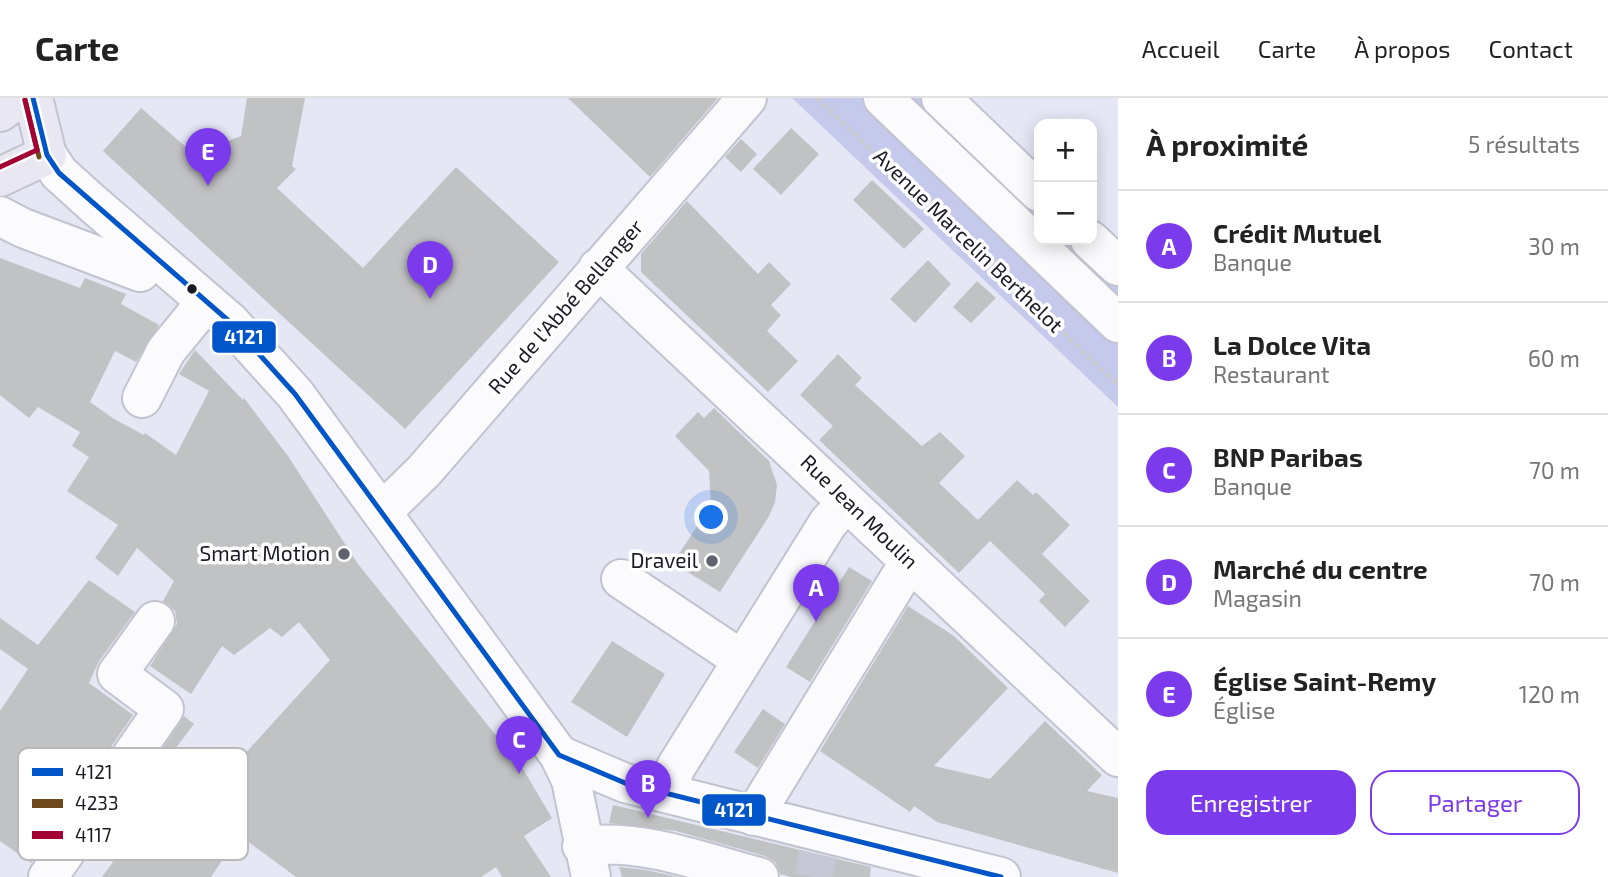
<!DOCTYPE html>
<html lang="fr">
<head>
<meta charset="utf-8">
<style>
	:root { --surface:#fff; --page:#f6f6f6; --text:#222; --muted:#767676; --line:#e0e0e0; --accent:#7c3aed }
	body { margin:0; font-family:"Exo 2",sans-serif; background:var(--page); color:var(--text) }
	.controls { position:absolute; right:21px; top:21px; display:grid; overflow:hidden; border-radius:14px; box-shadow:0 4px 18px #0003 }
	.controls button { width:63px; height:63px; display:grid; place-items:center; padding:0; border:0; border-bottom:2px solid var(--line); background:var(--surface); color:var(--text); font:35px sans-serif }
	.you { position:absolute; left:712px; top:420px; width:24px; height:24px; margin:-18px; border:5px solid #fff; border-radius:50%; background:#1a73e8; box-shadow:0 0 0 10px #1a73e833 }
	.badge { display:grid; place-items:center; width:46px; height:46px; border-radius:50%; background:var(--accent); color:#fff; font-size:23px; font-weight:700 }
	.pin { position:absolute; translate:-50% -58px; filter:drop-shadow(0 2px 4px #0008) }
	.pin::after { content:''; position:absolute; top:37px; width:24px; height:21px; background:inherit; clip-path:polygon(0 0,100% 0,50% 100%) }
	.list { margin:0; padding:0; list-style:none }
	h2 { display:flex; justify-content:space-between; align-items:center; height:91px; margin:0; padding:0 28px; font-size:30px }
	h2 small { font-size:23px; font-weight:400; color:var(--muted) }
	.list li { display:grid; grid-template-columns:46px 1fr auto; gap:21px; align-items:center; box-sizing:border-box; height:112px; padding:0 28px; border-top:2px solid var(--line) }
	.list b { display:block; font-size:26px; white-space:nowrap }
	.list p { margin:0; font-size:23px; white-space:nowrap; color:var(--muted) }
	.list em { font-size:23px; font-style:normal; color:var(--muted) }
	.actions { display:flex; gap:14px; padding:21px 28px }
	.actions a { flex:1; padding:16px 0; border:2px solid var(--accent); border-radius:21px; text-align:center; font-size:24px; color:var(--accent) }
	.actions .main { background:var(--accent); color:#fff }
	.map { position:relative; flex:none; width:1118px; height:779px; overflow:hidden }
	header { display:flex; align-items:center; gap:42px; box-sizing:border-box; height:98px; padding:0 35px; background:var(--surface); border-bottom:2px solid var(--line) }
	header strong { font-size:33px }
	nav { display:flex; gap:38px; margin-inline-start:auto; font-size:24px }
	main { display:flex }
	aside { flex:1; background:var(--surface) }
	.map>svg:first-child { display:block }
	.green { fill:#c5c9ec }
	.building { fill:#c1c2c4 }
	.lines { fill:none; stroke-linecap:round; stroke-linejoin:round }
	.minor-tunnel { stroke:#c6c8d6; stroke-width:38; stroke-dasharray:38 19; stroke-linecap:butt }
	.minor-casing { stroke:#c1c3cf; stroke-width:42 }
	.major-casing { stroke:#c3c4cb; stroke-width:42 }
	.path { stroke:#c9cbcf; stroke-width:4.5; stroke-dasharray:5 3.5; stroke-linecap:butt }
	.minor { stroke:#fbfbfe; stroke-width:38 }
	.major { stroke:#e8e7f2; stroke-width:38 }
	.bus-1-casing { stroke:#fff; stroke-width:10 }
	.bus-2-casing { stroke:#fff; stroke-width:10 }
	.bus-3-casing { stroke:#fff; stroke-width:10 }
	.bus-1 { stroke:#0055c8; stroke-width:5 }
	.bus-2 { stroke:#6e491e; stroke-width:5 }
	.bus-3 { stroke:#a50034; stroke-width:5 }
	.bus-dot { fill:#191a24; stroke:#fff; stroke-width:2.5 }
	.poi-dot { fill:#60626d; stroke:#fff; stroke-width:2.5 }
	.labels { text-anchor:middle; stroke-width:7; stroke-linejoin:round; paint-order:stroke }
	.street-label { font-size:21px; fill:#191a24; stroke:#fff }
	.poi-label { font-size:21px; fill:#191a24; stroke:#fff; text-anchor:end }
	.key { fill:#fff; stroke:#bababd; stroke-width:2 }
	.key-label { font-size:19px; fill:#191a24 }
	.line-badge { stroke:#fff; stroke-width:2.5 }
	.badge-label { font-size:19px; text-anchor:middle; font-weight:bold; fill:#fff }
</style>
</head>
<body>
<header>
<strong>Carte</strong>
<nav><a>Accueil</a><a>Carte</a><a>À propos</a><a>Contact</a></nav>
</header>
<main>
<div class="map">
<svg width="1118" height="779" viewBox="0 0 1118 779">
	<rect width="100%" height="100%" fill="#e5e7f5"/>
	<path class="green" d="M792,0H931L1039,103V142H1080L1118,178V309Z"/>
	<path class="building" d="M247,0H305L292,68L296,71L277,90L363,170L456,69L559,164L405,331L103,53L141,10L194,56L241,38Z
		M568,0H718L650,79Z
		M791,30L819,56L781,97L753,71Z
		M741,41L757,56L741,74L725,59Z
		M872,82L924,131L904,151L853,102Z
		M687,103L758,176L769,164L791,186L771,207L781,217L767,233L798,263L768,294L641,174V156Z
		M0,160L80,190L85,180L126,196L121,206L159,227L136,264L115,253L90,304L114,321L144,337L145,335L176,357L209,293L179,276L195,252L243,302L244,300L288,358L358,466L523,671L552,720L524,738L551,779H502L496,769L481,779H296L239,737L211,779H102L113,764L110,762L161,695L204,725L231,684L225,681L242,659L330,562L299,524L282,539L270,530L234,557L222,548L191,596L150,568L177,526L175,513L163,503L174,483L137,450L118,478L95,460L118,427L67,393L89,359L72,348L80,334L38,309L29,320L0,297Z
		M928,162L951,186L915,225L890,201Z
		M977,183L996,200L971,225L953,209Z
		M838,256L862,280L855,287L922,348L940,334L965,358L939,385L978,422L1017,382L1033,397L1036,394L1070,427L1042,456L1090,503L1065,529L1039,503L1045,496L990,443L959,475L819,342L833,328L800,297Z
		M714,310L769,363L777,387L775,404L768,420L720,494L673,465L711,407L709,373L675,338L698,314L704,320Z
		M849,469L872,483L810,584L786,569Z
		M89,482L135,514L99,563L89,585L133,617L31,765L0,743V613L28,571L0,551V520L38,547Z
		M908,508L954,538L1008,590L934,668L990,681L1045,623L1102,677L1087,693L1118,700V775L937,724L914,708L910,714L820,653Z
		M612,543L665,576L627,639L571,604Z
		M763,611L785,626L758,670L734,654Z
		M184,618L194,626L156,676L149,671Z
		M613,707L871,769L870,779H791L780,776L775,764L765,758L676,733L609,725Z
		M619,769L646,772L678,779H622Z"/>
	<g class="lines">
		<path class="minor-tunnel" d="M813,779L818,756"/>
		<g class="minor-casing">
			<path id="minor" d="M883,0L1118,225
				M941,0L1039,94
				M47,57L59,75L91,104L230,224L295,296L559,657L571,682L591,779
				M0,118L23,130L140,174L153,160
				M1090,142L1118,168
				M598,170L1118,659
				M142,300L166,253L206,204
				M383,413L424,373L747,0
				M621,481L742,562
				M559,657L625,685L1001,779
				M666,693L676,669L828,425L847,404
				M754,718L910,463
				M582,748C642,740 702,764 759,779
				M48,779L164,611L117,576L155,523"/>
		</g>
		<g class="major-casing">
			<path id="major" d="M0,14L19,0
				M0,79L47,57L33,0"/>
		</g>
		<path class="path" d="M817,0L1118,287"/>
		<use href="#minor" class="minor"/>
		<use href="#major" class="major"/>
		<g class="bus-1-casing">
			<path id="bus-1" d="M33,0L47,57L59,75L230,224L295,296L559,657L625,685L1001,779"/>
		</g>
		<g class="bus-2-casing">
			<path id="bus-2" d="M25,2L39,59"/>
		</g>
		<g class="bus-3-casing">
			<path id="bus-3" d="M0,69L37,52L25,2"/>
		</g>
		<use href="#bus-1" class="bus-1"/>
		<use href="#bus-2" class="bus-2"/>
		<use href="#bus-3" class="bus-3"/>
	</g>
	<circle class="bus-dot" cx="192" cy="191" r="6"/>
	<g class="poi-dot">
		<circle cx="344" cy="456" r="7"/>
		<circle cx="712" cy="463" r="7"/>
	</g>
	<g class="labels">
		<g class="street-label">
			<text transform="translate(968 143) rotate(44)" y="7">Avenue Marcelin Berthelot</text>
			<text transform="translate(566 209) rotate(-49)" y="7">Rue de l'Abbé Bellanger</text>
			<text transform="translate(859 414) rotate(44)" y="7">Rue Jean Moulin</text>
		</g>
		<g class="poi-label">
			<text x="330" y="463">Smart Motion</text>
			<text x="698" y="470">Draveil</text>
		</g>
	</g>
	<rect x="18" y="650" width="230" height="112" rx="10" class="key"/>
	<rect x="32" y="670" width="31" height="8" fill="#0055c8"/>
	<rect x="32" y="701" width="31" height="9" fill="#6e491e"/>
	<rect x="32" y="733" width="31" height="8" fill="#a50034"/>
	<g class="key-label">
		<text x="75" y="681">4121</text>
		<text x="75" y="712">4233</text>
		<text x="75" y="744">4117</text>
	</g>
	<g class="line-badge">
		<rect x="211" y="222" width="66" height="34" rx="7" fill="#0055c8"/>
		<rect x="701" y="695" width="66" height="34" rx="7" fill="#0055c8"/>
	</g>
	<g class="badge-label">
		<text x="244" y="246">4121</text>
		<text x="734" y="719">4121</text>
	</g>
</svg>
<div class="controls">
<button>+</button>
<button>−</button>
</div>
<div class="you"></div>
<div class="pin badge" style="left:816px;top:524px">A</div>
<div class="pin badge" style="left:648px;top:720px">B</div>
<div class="pin badge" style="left:519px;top:676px">C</div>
<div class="pin badge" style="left:430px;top:201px">D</div>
<div class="pin badge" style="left:208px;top:88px">E</div>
</div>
<aside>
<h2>À proximité<small>5 résultats</small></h2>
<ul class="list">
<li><span class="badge">A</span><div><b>Crédit Mutuel</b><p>Banque</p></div><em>30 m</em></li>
<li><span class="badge">B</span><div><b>La Dolce Vita</b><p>Restaurant</p></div><em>60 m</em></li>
<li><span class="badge">C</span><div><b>BNP Paribas</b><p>Banque</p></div><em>70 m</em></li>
<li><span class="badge">D</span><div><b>Marché du centre</b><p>Magasin</p></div><em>70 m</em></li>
<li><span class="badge">E</span><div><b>Église Saint-Remy</b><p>Église</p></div><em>120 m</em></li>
</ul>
<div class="actions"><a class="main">Enregistrer</a><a>Partager</a></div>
</aside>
</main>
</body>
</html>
